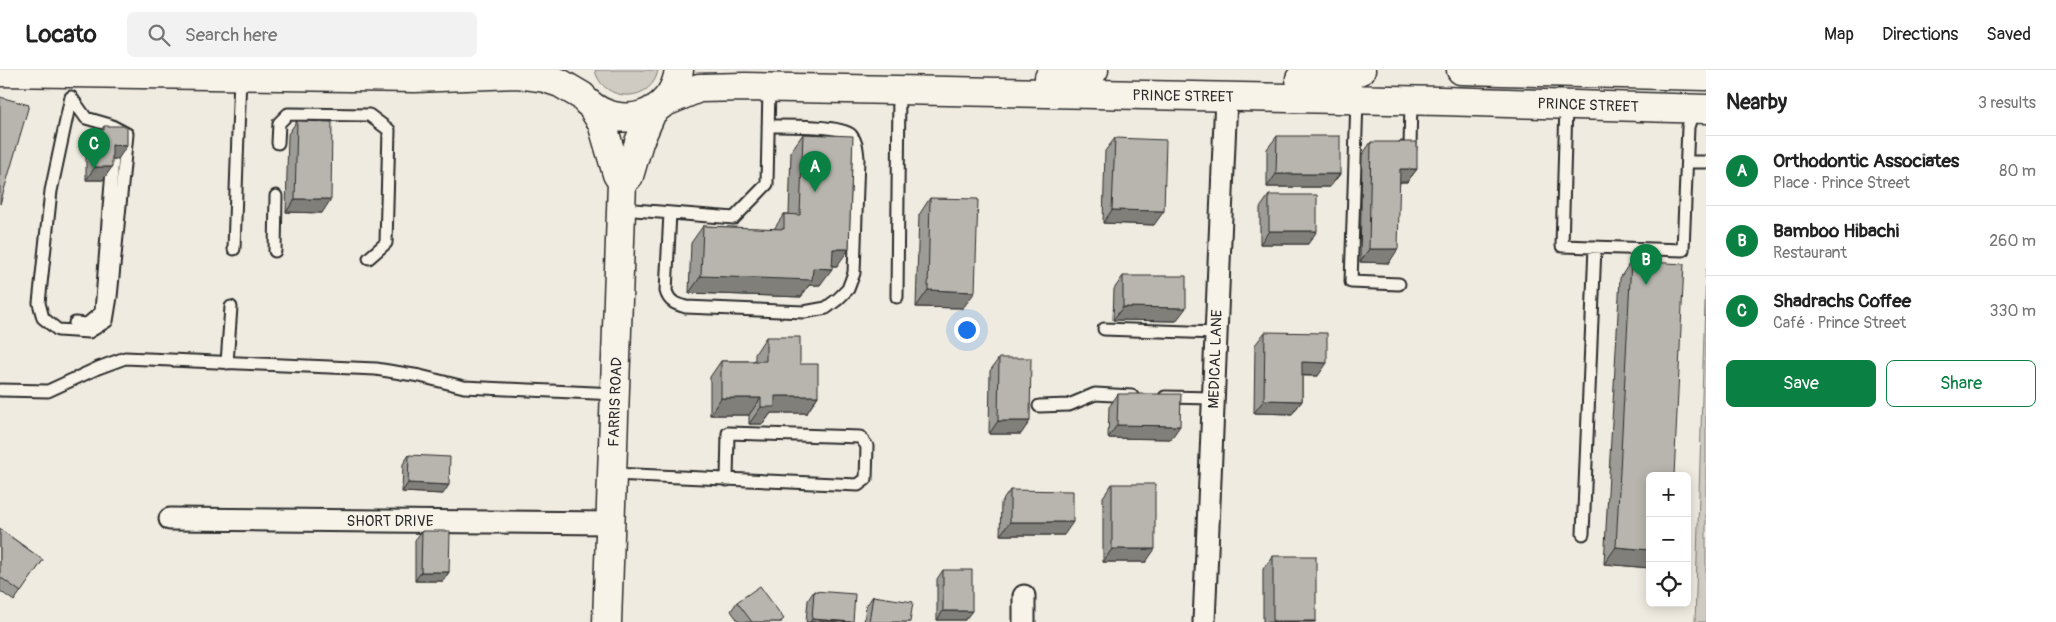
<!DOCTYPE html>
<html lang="en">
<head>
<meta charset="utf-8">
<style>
	:root { --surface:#fff; --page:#f2f2f2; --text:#222; --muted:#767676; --line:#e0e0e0; --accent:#0b8043 }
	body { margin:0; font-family:Pangolin,sans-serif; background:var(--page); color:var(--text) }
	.controls { position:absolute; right:15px; bottom:15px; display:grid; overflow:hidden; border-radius:8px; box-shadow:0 2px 12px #0003 }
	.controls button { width:45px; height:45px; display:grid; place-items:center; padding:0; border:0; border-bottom:1px solid var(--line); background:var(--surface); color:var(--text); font:25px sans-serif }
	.you { position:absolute; left:966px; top:259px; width:18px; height:18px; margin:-12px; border:4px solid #fff; border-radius:50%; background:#1a73e8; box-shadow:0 0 0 8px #1a73e833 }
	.badge { display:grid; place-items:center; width:32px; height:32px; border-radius:50%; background:var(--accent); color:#fff; font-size:16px; font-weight:700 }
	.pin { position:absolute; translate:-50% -41px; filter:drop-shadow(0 1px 2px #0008) }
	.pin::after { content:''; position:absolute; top:26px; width:18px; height:15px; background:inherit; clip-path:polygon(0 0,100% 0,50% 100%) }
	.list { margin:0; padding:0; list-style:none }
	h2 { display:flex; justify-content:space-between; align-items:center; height:65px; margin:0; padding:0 20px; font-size:21px }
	h2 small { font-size:16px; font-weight:400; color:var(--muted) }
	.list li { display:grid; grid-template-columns:32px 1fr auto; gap:15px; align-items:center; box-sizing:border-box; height:70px; padding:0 20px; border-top:1px solid var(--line) }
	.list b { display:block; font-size:19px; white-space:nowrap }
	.list p { margin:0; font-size:16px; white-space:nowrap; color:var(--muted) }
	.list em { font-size:16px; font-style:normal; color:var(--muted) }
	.actions { display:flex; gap:10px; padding:15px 20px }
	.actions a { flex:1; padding:11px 0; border:1px solid var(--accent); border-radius:8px; text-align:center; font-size:18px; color:var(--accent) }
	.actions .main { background:var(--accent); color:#fff }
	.icon { flex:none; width:28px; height:28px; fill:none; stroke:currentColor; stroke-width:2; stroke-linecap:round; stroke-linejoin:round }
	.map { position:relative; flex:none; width:1706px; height:552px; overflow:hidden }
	header { display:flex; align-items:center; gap:30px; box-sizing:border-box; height:70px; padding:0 25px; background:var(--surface); border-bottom:1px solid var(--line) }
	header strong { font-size:24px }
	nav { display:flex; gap:28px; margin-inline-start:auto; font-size:18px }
	.search { width:350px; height:45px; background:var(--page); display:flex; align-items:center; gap:12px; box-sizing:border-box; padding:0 18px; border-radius:8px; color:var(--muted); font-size:19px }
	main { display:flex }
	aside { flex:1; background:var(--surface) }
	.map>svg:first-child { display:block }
	.green { fill:#cfcbc2; stroke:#7d7b76 }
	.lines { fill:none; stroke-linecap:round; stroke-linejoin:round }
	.lane-casing { stroke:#2b2b2b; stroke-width:15 }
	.street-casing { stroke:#2b2b2b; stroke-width:25 }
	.secondary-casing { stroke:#2b2b2b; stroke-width:31 }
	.lane { stroke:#f7f3e8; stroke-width:11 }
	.street { stroke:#f7f3e8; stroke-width:21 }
	.secondary { stroke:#f7f3e8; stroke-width:28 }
	.wall { fill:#9e9c96; stroke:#2b2b2b }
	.shaded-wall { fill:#817f7a; stroke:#2b2b2b }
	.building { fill:#b8b5ae; stroke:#2b2b2b }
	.labels { text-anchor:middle; stroke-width:5; stroke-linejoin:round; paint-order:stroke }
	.street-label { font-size:15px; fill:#2b2b2b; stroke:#f7f3e8 }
</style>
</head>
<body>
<header>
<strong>Locato</strong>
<div class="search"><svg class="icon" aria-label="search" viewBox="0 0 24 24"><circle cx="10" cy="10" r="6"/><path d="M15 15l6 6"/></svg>Search here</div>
<nav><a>Map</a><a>Directions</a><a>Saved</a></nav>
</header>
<main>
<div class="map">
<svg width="1706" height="552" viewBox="0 0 1706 552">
	<rect width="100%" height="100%" fill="#efebe0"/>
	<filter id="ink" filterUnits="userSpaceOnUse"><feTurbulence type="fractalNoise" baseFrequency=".02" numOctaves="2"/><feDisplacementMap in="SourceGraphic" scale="10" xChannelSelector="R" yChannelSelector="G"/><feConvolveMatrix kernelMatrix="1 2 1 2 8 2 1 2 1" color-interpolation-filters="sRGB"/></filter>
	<g filter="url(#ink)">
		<path class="green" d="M595,0H658C652,34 602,33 595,0Z
			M1706,199V552H1695Z"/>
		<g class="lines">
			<g class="lane-casing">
				<path id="lane" d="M71,27L86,48L110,55L127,64L111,227L107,251L89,262L58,260L43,248L39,233L51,121Z
					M1357,30L1351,212L1399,214
					M1566,35L1562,176L1683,180L1688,57L1694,39
					M278,73L279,53L288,44L369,45L389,60L386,173L369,188
					M1402,78H1410L1411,31
					M1687,92H1706
					M622,139L734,148L767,114L769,17
					M670,143L666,221C669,232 676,234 686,237L804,242L826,238L838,229L848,219L854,203L858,88C857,79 857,72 851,65C841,55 784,56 768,56
					M234,179L240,5
					M275,181L276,126
					M897,227L899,20
					M75,253L87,254L101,242L114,74
					M1104,259L1216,263
					M227,293L231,237
					M0,320L48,321L98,298L125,288L376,299L420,306L464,317L616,324
					M1165,327L1214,328
					M1039,336L1069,335L1095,324L1132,326
					M613,404L858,415L866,409L867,376L860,367L728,363L727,410
					M1583,464L1595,177"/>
			</g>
			<g class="street-casing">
				<path id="street" d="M170,449L611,453
					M1024,552V526
					M1204,552L1226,27"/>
			</g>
			<g class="secondary-casing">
				<path id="secondary" d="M1461,0L1706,6
					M0,2L415,8L517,4L545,8L560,13L582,26
					M1049,8L1079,6L1094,0
					M1300,9L1338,10L1361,0
					M587,32C620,62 673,47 679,0
					M663,33L699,18L745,17L1442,31L1706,39
					M592,37L602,53L617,104L622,112L607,552
					M622,112L629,106L639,72L653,40"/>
			</g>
			<use href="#lane" class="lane"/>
			<use href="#street" class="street"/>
			<use href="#secondary" class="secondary"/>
		</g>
		<path class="wall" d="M297,51L322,143L286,142L288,64Z
			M104,56L118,89H112L103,110H86V73L96,60H101Z
			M803,64L837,196H832L820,215H809L801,227L689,223L691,173L703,156L774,159L784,144H789L791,81Z
			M1277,66L1340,104L1330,117H1267V79Z
			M1115,68L1154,155L1103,153L1105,81Z
			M1371,72L1417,99L1407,112H1400L1389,193L1360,192L1362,85Z
			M1269,125L1308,174H1260V138Z
			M930,128L963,238L916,237L919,145Z
			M1631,191L1650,406V498L1604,494L1620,208Z
			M1123,206L1176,251L1113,250L1114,219Z
			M1265,262L1318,306H1302V331L1292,344L1254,343L1255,275Z
			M766,267L800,294L818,326L807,343H771L763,354H749V345H710V307L721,291H755V284Z
			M999,288L1021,364H989L990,301Z
			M1118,324L1171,369L1108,368L1109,337Z
			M409,385L443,424L402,422L403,394Z
			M1112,414L1146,492H1103V427Z
			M1010,420L1064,465H1000L1001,433Z
			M0,459L43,490L14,531L0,521Z
			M422,461L449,502L443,511H415V470Z
			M1273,486L1315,552H1263V499Z
			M943,500L965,550H937V509Z
			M814,521L853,552H806L808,530Z
			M873,526L910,552H864L866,536Z
			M737,532L782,552H739L731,541Z"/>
		<path class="shaded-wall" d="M112,75L127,76L118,89H103Z
			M95,97H112L103,110H86Z
			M1400,99H1417L1407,112H1391Z
			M1276,104H1340L1330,117H1267Z
			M295,129H331L322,143L286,142Z
			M1112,140L1164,141L1154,155L1103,153Z
			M1269,161H1317L1308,174H1260Z
			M833,179H849L837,196L821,195Z
			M1369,179H1398L1389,193L1360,192Z
			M813,198L832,199L820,215H809L801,227L689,223L701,206Z
			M928,220L975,222L963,238L916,237Z
			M1123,237L1186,238L1176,251L1113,250Z
			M1302,292L1327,293L1318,306L1293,305Z
			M775,326H818L807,343H771L763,354H749L761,337Z
			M721,328H761L749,345H710Z
			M1264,330L1302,331L1292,344L1254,343Z
			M998,351H1030L1021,364H989Z
			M1117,355L1180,356L1171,369L1108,368Z
			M408,413L449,415L443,424L402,422Z
			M1010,452H1073L1064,465H1000Z
			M1616,477L1650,480V498L1604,494Z
			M1112,479H1155L1146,492H1103Z
			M421,502H449L443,511H415Z
			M943,541H972L965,550H937Z
			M812,549L845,552H810Z
			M1273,551H1316L1315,552H1272Z"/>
		<path class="building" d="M0,27L29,35L0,134Z
			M297,51L332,52L331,129H295Z
			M104,56H127V76L112,75V97H95L96,60H104Z
			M803,64L853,66L849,179H833L832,199L813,198L812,210L701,206L703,156L784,159V144L800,145Z
			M1277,66H1340V104H1276Z
			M1115,68L1166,70L1164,141L1112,140Z
			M1371,72H1417V99H1400L1398,179H1369Z
			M1269,125H1317V161H1269Z
			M930,128L978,129L975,222L928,220Z
			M1631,191L1684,194L1674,406H1650V480L1616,477Z
			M1123,206H1186V238L1123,237Z
			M1265,262L1327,263V293L1302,292V331L1264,330Z
			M766,267H800V294H818V326H775V337H761V328H721V291H766Z
			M999,288H1031L1030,351H998Z
			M1118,324H1181L1180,356L1117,355Z
			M409,385L450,387L449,415L408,413Z
			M1112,414H1155V479H1112Z
			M1010,420L1073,421V452H1010Z
			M0,459L43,490L21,522L0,507Z
			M422,461H450L449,502H421Z
			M1273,486H1316V551H1273Z
			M943,500H972V541H943Z
			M760,516L784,549L780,552H752L737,532Z
			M814,521L855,524L853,552L812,549Z
			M873,526L913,532L910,552H869Z"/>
	</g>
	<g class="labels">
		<g class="street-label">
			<text transform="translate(1183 26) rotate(1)" y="5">PRINCE STREET</text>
			<text transform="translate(1588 35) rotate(2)" y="5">PRINCE STREET</text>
			<text transform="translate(1215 289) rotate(-88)" y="5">MEDICAL LANE</text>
			<text transform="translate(615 332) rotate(-88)" y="5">FARRIS ROAD</text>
			<text x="390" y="456">SHORT DRIVE</text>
		</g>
	</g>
</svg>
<div class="controls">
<button>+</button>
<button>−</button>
<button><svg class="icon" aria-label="locate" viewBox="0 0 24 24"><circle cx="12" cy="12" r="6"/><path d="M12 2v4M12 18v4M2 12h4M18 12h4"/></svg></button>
</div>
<div class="you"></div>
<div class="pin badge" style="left:815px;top:122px">A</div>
<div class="pin badge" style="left:1646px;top:215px">B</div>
<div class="pin badge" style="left:94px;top:99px">C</div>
</div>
<aside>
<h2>Nearby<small>3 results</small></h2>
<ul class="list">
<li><span class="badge">A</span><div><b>Orthodontic Associates</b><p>Place · Prince Street</p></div><em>80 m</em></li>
<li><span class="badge">B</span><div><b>Bamboo Hibachi</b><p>Restaurant</p></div><em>260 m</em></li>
<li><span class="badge">C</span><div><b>Shadrachs Coffee</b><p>Café · Prince Street</p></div><em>330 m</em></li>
</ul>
<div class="actions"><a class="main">Save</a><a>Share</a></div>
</aside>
</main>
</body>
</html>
